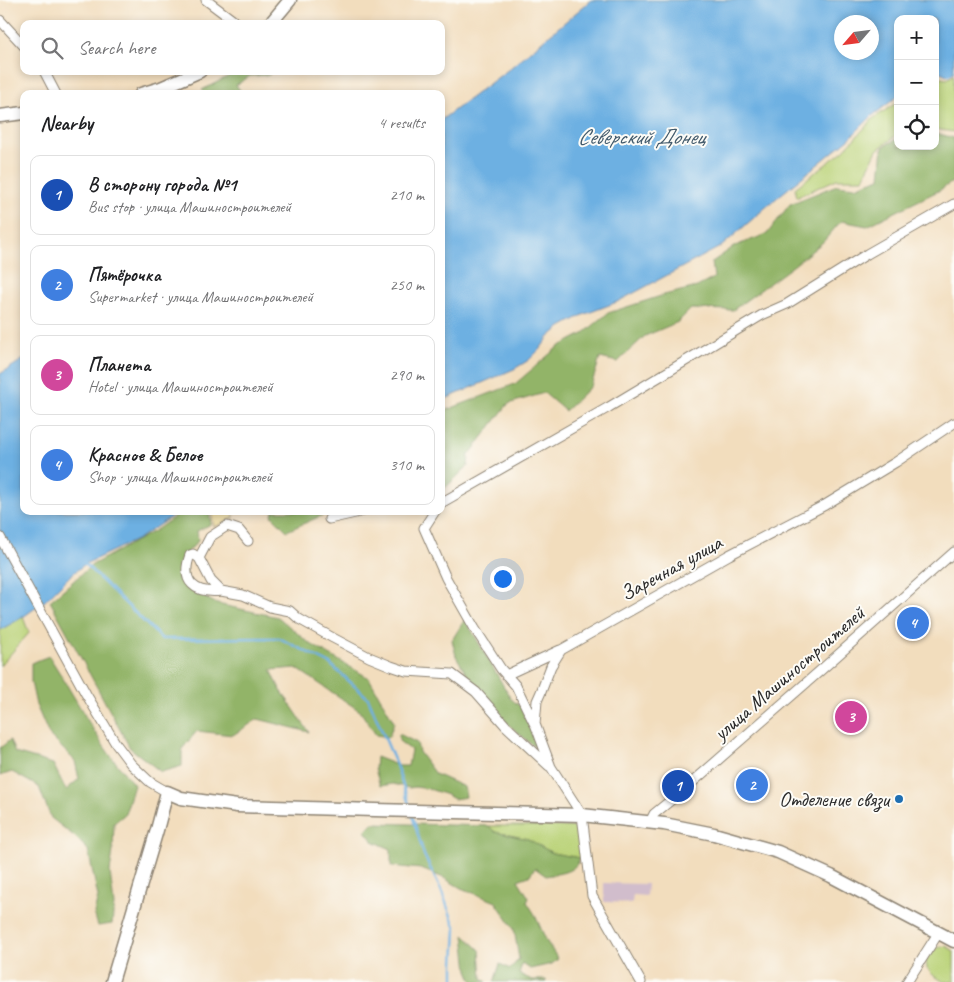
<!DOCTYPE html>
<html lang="en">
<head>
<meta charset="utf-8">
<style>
	:root { --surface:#fff; --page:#f6f6f6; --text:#202124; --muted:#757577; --line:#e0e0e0; --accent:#1f6fb2 }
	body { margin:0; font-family:Caveat,sans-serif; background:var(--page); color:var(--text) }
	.controls { position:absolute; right:15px; top:15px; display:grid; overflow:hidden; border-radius:10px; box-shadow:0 2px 8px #0003 }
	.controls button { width:45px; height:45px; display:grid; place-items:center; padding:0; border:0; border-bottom:1px solid var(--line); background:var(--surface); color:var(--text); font:25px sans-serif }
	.compass { position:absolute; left:834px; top:15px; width:45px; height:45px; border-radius:50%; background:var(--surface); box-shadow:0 2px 8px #0003; rotate:242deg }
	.you { position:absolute; left:502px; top:578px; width:18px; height:18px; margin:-12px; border:4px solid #fff; border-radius:50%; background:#1a73e8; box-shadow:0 0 0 8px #1a73e833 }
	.badge { display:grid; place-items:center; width:32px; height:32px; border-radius:50%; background:var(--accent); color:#fff; font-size:16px; font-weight:700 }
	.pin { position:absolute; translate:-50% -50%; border:2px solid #fff; box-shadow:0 1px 5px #0006 }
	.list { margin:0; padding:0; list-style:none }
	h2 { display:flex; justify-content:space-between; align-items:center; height:65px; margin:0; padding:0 20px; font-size:21px }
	h2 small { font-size:16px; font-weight:400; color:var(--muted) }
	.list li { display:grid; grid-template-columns:32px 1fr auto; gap:15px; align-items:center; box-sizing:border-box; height:80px; margin:0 10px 10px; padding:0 10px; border:1px solid var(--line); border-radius:10px }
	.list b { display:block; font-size:19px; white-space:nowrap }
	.list p { margin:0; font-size:16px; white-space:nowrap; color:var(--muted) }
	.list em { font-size:16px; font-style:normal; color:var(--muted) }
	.icon { flex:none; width:28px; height:28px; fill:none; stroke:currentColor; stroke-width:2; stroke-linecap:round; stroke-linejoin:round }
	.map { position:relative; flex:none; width:954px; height:982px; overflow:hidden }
	.search { position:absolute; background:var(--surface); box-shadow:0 2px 8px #0003; left:20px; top:20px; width:425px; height:55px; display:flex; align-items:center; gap:12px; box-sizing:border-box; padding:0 18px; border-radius:10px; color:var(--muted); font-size:19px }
	.panel { position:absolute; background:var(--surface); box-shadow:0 2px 8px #0003; left:20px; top:90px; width:425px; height:425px; border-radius:10px }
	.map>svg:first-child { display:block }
	.industrial { fill:#d1bdcc }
	.green { fill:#b9d276; stroke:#727e50 }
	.forest { fill:#92b467; stroke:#5e7049 }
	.sand { fill:#eeda9e; stroke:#8c8264 }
	.water { fill:#6db0e2; stroke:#4c6e86; fill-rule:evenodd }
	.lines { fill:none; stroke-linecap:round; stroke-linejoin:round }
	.stream { stroke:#6db0e2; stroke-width:2.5 }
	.street-casing { stroke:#8e8474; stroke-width:11 }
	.secondary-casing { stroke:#8e8474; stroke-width:15 }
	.street { stroke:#fff; stroke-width:9 }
	.secondary { stroke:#fff; stroke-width:12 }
	.poi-dot { fill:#1f6fb2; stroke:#fdfcf7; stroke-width:2 }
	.labels { text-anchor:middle; stroke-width:4; stroke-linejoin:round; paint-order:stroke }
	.street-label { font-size:21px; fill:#2b2b2b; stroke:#fdfcf7 }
	.poi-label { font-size:21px; fill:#2b2b2b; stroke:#fdfcf7; text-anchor:end }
	.water-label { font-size:22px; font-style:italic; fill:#425a6b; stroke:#fdfcf7 }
</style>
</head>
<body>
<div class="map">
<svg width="954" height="982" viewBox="0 0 954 982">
	<rect width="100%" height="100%" fill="#fdfcf7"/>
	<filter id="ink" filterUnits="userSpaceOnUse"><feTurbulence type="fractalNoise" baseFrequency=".02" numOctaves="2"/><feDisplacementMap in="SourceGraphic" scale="10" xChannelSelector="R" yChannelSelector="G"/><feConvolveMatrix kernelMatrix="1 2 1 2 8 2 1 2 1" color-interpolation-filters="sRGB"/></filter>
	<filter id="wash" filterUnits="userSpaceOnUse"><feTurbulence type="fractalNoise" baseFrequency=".0096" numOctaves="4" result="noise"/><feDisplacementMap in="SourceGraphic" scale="20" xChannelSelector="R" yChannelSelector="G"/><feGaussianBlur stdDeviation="1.12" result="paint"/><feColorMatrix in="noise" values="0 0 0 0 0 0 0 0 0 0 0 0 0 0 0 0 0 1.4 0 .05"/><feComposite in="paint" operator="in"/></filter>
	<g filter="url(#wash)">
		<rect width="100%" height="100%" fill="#f2ddbd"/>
		<path class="industrial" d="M604,883L647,884L646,896L633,895L632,903L604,902Z"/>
		<path class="green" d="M954,75V132L935,129V77L947,79Z
			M898,102V134L877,150L863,179H837L797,197L795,188L843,151L874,118Z
			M23,617L29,633L0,666V630Z
			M489,826H540L573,827C583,837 582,844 580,858L552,853L528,839L495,832Z
			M946,946L954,951V982H944L933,975L927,969L926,960C932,951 934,947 946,946Z"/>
		<path class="forest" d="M239,71H272L269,75L250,76L236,85L243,94H206L202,90Z
			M935,133L954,138V181L940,190L867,226L841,221L823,242L793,266L733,310L691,309L678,322L645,336L630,350L618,362L600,358L591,386L565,411L544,393L508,404L469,455L468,466L444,489H441V412L515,384L558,347L583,334L608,313L664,295L697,287L714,278L712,262L735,246L767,234L790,204L837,185L855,187L880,178L883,147L898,138V146H935Z
			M183,511H209L211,524L197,531L198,541L185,555L188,588L217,604L278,617L309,643L369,678L394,722L389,737L376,735L360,711L296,668L271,670L280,689L309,732L258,719L233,735L197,731L182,749V766L161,772L130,748L50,601L92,565L156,530Z
			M273,511H332L287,531L272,516Z
			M465,619L511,699L520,706L536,738L537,749L509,725L473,685L456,656L452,640Z
			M49,656C68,685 84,716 103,745C112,759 124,772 134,785L125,814L114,823L113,851L110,872L114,905L112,924L98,926L94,913L98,897L88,850L74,836L51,818L39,787L12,772L0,776V748L10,740L15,753L53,764L66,790L79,779L75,761L49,735L36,705L31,682V663Z
			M399,734L417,743L419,752L435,774L464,787L466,797L454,799L447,795L429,789L415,787L409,788L393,784L380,786L375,769L376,757L399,766H408L411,750L399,741Z
			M372,823L489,826L495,832L528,839L552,853L580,858C575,873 560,873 546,876L535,868L529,876L518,880L529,898L527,902L534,913L547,942L558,959L552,964L530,969L522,963L519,974L532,980H546V982H494L500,964L510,969L519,959L514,929L496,902L461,888L444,878L421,869L391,866V849L373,841L365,831Z
			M464,935L480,950L482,978L487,982H473L468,970Z"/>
		<path class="sand" d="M211,511H234V518L214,527Z"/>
		<path class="water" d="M591,0H954V72L949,76L938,71H935V19H898V96L872,116L850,138L773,201L722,246L617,302L583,315L561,327L549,337L540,349L529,360L514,369L441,401V120L509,69ZM842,22H872V52H842Z
			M24,359V511H180L138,539L85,564L71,575L45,601L23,617L0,630V374Z"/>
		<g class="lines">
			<path class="stream" d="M83,562L162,639L279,638L329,663L368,698L395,762L410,807
				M412,815L424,855L441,890L456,929L454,964V982"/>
		</g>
	</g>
	<g filter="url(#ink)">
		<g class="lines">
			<g class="street-casing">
				<path id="street" d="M206,0L238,24
					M0,20L24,46
					M44,71L56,94
					M441,503L609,407L762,315L787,304L867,254L954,204
					M435,511L424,528L446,578L475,629L501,669L516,686L534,723
					M329,519L364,511
					M0,537L86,694L116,744L131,764L150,782L167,792
					M199,558L210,537L227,526L239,530L248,541
					M221,591C195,594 180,582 190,555L193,554L199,558L211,581L221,591L243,595L270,607L290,611L299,619L333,638L369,657L391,666L406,671L452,674L476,692L506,726L549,766
					M506,675L560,650
					M650,822L654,814L687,787L821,670L954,552
					M641,982L592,896L582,815L551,767L535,724L537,701L541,692L551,666L561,650L729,555L825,505L896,462L954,423
					M907,982L939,932"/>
			</g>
			<g class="secondary-casing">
				<path id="secondary" d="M270,24L290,0
					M141,94L161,88L200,71
					M0,116L24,113
					M112,982L157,830L167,792L181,798L237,806L375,810L582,815L664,824L714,834L778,852L831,876L954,941"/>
			</g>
			<use href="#street" class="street"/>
			<use href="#secondary" class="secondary"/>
		</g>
	</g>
	<circle class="poi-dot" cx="899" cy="799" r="5"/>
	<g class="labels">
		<g class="street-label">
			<text transform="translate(671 568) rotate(-29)" y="7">Заречная улица</text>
			<text transform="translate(789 673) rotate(-41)" y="7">улица Машиностроителей</text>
		</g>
		<g class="poi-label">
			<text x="889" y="806">Отделение связи</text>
		</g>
		<g class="water-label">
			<text x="641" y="144">Северский Донец</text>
		</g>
	</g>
</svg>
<div class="controls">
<button>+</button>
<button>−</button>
<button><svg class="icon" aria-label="locate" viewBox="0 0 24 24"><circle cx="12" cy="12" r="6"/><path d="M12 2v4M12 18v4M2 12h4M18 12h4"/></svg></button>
</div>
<svg class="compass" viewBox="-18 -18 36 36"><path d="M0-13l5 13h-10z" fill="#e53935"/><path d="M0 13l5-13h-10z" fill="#757577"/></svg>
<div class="you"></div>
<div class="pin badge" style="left:678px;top:786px;background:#1a4fb4">1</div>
<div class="pin badge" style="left:752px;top:785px;background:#3f7fe0">2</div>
<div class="pin badge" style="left:851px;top:717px;background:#d1479c">3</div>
<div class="pin badge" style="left:913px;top:623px;background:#3f7fe0">4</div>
<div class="search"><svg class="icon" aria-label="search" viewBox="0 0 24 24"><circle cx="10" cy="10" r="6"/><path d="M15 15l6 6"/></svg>Search here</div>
<section class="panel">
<h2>Nearby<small>4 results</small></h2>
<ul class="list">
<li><span class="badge" style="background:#1a4fb4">1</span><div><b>В сторону города №1</b><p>Bus stop · улица Машиностроителей</p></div><em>210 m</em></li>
<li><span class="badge" style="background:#3f7fe0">2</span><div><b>Пятёрочка</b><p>Supermarket · улица Машиностроителей</p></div><em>250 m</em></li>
<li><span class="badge" style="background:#d1479c">3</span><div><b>Планета</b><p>Hotel · улица Машиностроителей</p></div><em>290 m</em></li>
<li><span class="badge" style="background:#3f7fe0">4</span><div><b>Красное &amp; Белое</b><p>Shop · улица Машиностроителей</p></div><em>310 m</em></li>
</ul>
</section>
</div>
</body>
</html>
